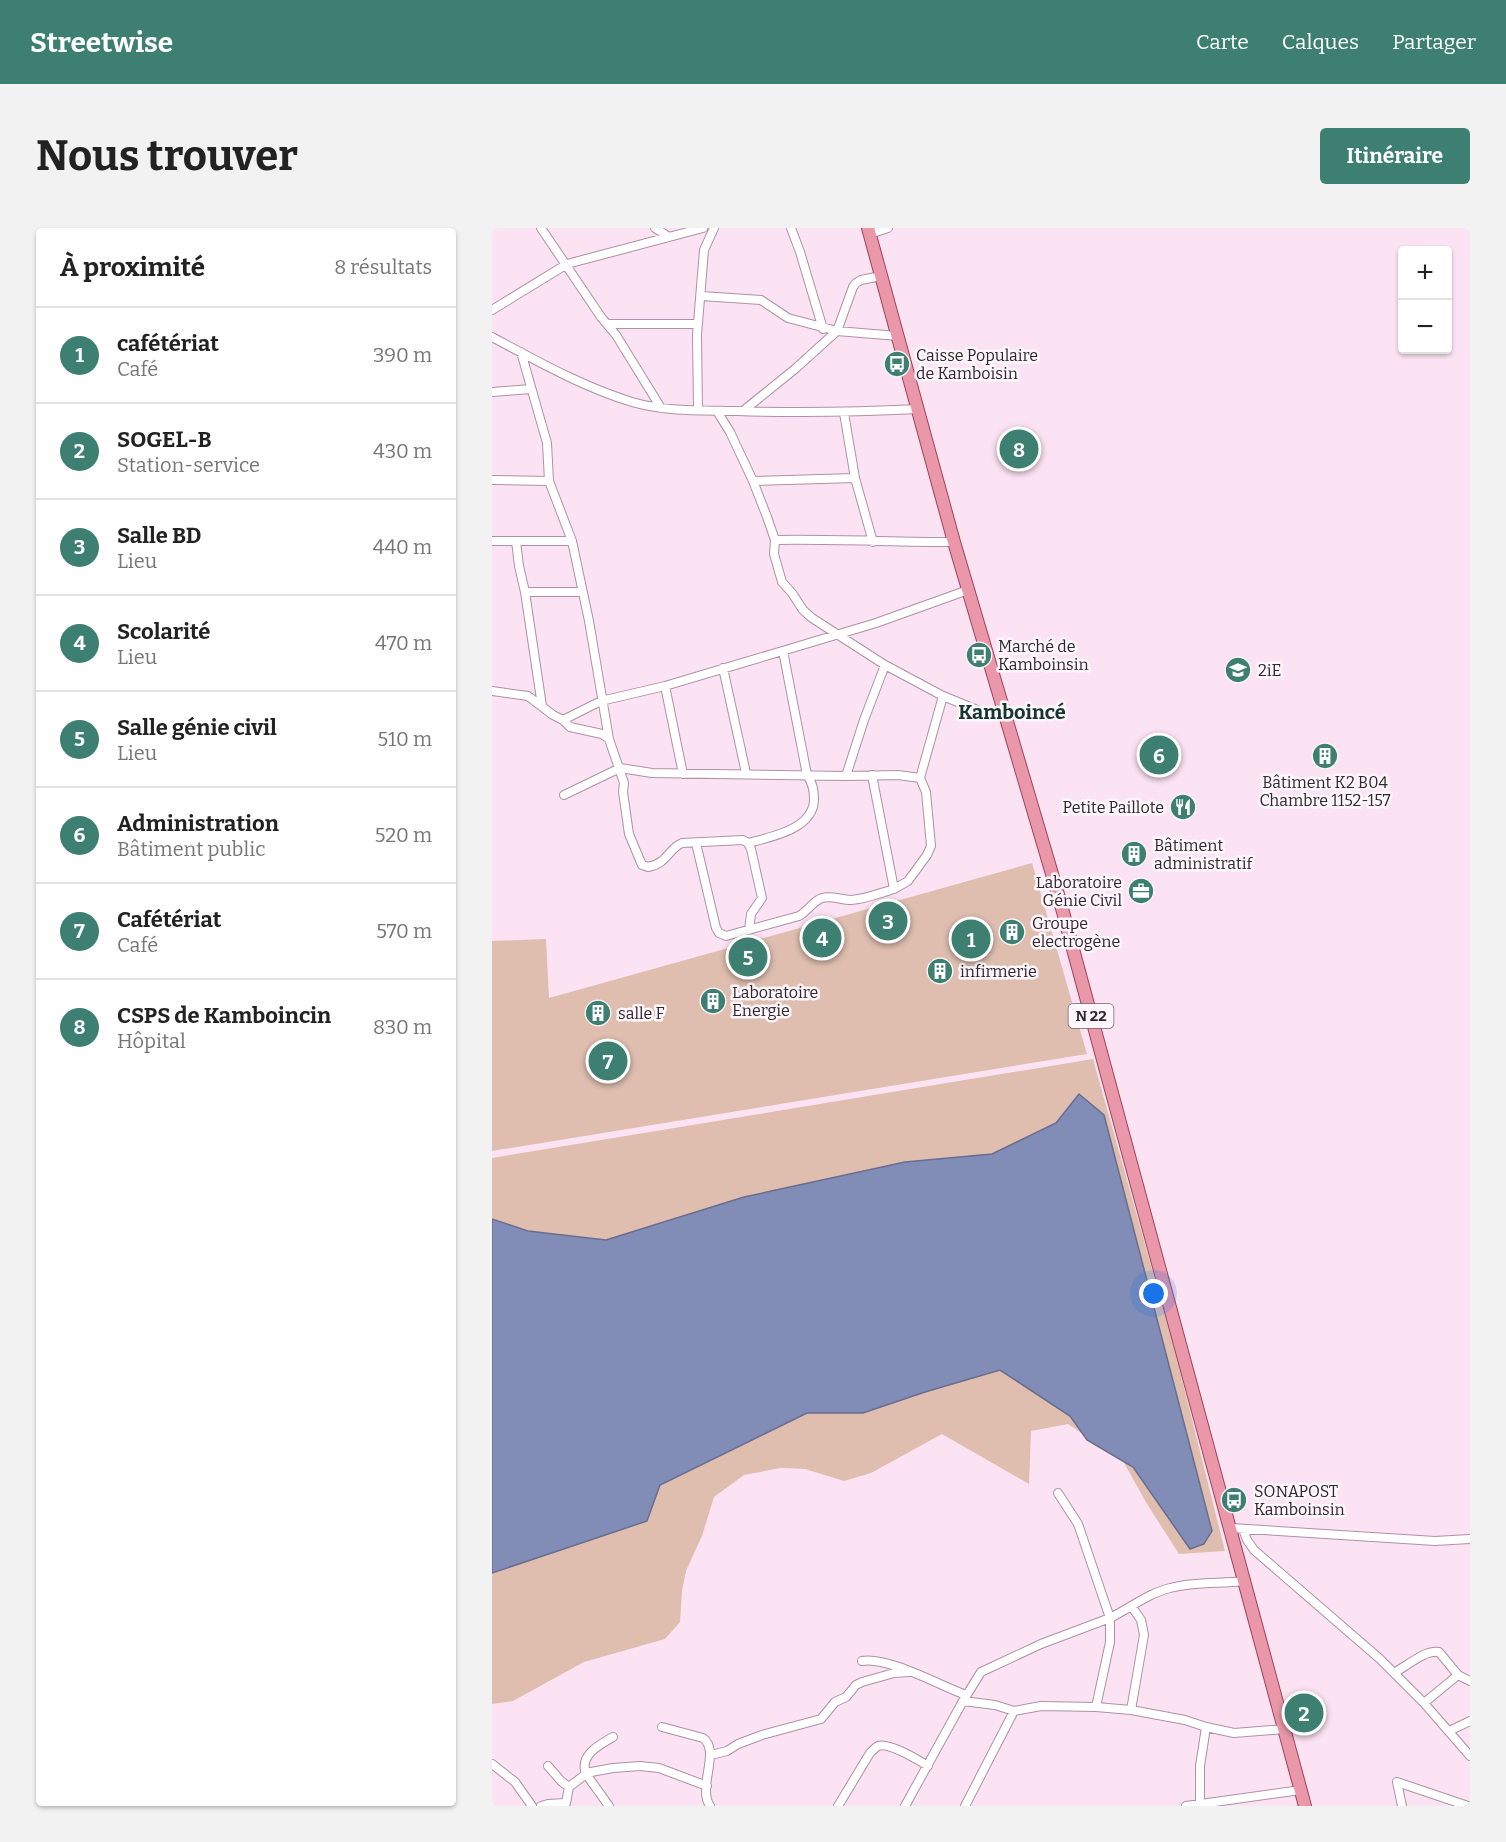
<!DOCTYPE html>
<html lang="fr">
<head>
<meta charset="utf-8">
<style>
	:root { --surface:#fff; --page:#f2f2f2; --text:#222; --muted:#767676; --line:#e0e0e0; --accent:#3d8071 }
	body { margin:0; font-family:Bitter,serif; background:var(--page); color:var(--text) }
	.controls { position:absolute; right:18px; top:18px; display:grid; overflow:hidden; border-radius:6px; box-shadow:0 2px 4px #0004 }
	.controls button { width:54px; height:54px; display:grid; place-items:center; padding:0; border:0; border-bottom:2px solid var(--line); background:var(--surface); color:var(--text); font:30px sans-serif }
	.you { position:absolute; left:662px; top:1066px; width:21px; height:21px; margin:-15px; border:4px solid #fff; border-radius:50%; background:#1a73e8; box-shadow:0 0 0 9px #1a73e833 }
	.badge { display:grid; place-items:center; width:39px; height:39px; border-radius:50%; background:var(--accent); color:#fff; font-size:20px; font-weight:700 }
	.pin { position:absolute; translate:-50% -50%; border:3px solid #fff; box-shadow:0 2px 6px #0006 }
	.list { margin:0; padding:0; list-style:none }
	h2 { display:flex; justify-content:space-between; align-items:center; height:78px; margin:0; padding:0 24px; font-size:26px }
	h2 small { font-size:20px; font-weight:400; color:var(--muted) }
	.list li { display:grid; grid-template-columns:39px 1fr auto; gap:18px; align-items:center; box-sizing:border-box; height:96px; padding:0 24px; border-top:2px solid var(--line) }
	.list b { display:block; font-size:22px; white-space:nowrap }
	.list p { margin:0; font-size:20px; white-space:nowrap; color:var(--muted) }
	.list em { font-size:20px; font-style:normal; color:var(--muted) }
	.map { position:relative; flex:none; width:978px; height:1578px; overflow:hidden; border-radius:6px }
	header { display:flex; align-items:center; gap:36px; box-sizing:border-box; height:84px; padding:0 30px; background:var(--accent); color:#fff }
	header strong { font-size:28px }
	nav { display:flex; gap:33px; margin-inline-start:auto; font-size:21px }
	.intro { display:flex; align-items:center; justify-content:space-between; box-sizing:border-box; height:144px; padding:0 36px }
	h1 { margin:0; font-size:42px }
	.button { padding:15px 27px; border-radius:6px; background:var(--accent); color:#fff; font-size:21px; font-weight:700 }
	main { display:flex; gap:36px; padding:0 36px }
	aside { flex:1; background:var(--surface); border-radius:6px; box-shadow:0 2px 4px #0004 }
	.map>svg:first-child { display:block }
	.green { fill:#dfbeb0 }
	.water { fill:#818cb7; stroke:#696d8e; stroke-width:1.5 }
	.lines { fill:none; stroke-linecap:round; stroke-linejoin:round }
	.minor-casing { stroke:#ae91a4; stroke-width:10 }
	.primary-casing { stroke:#a04358; stroke-width:14 }
	.minor { stroke:#fff; stroke-width:8 }
	.primary { stroke:#ea97a9; stroke-width:12 }
	.labels { text-anchor:middle; stroke-width:5; stroke-linejoin:round; paint-order:stroke }
	.shield { fill:#fdf7fb; stroke:#6e656b; stroke-width:1.5 }
	.shield-label { font-size:15px; font-weight:bold; fill:#31262d }
	.poi-label { font-size:16px; fill:#31262d; stroke:#fdf7fb; text-anchor:start }
	.quarter-label { font-size:20px; font-weight:bold; fill:#15352e; stroke:#fdf7fb }
</style>
</head>
<body>
<header>
<strong>Streetwise</strong>
<nav><a>Carte</a><a>Calques</a><a>Partager</a></nav>
</header>
<div class="intro"><h1>Nous trouver</h1><a class="button">Itinéraire</a></div>
<main>
<aside>
<h2>À proximité<small>8 résultats</small></h2>
<ul class="list">
<li><span class="badge">1</span><div><b>cafétériat</b><p>Café</p></div><em>390 m</em></li>
<li><span class="badge">2</span><div><b>SOGEL-B</b><p>Station-service</p></div><em>430 m</em></li>
<li><span class="badge">3</span><div><b>Salle BD</b><p>Lieu</p></div><em>440 m</em></li>
<li><span class="badge">4</span><div><b>Scolarité</b><p>Lieu</p></div><em>470 m</em></li>
<li><span class="badge">5</span><div><b>Salle génie civil</b><p>Lieu</p></div><em>510 m</em></li>
<li><span class="badge">6</span><div><b>Administration</b><p>Bâtiment public</p></div><em>520 m</em></li>
<li><span class="badge">7</span><div><b>Cafétériat</b><p>Café</p></div><em>570 m</em></li>
<li><span class="badge">8</span><div><b>CSPS de Kamboincin</b><p>Hôpital</p></div><em>830 m</em></li>
</ul>
</aside>
<div class="map">
<svg width="978" height="1578" viewBox="0 0 978 1578">
	<rect width="100%" height="100%" fill="#fce3f3"/>
	<path class="green" d="M540,635L595,826L0,923V713L54,711L57,770Z
		M601,831L681,1116L733,1323L687,1326L655,1276L631,1233L576,1196L539,1203L537,1256L450,1206L379,1245L352,1253L313,1241L289,1240L252,1247L222,1269L210,1308L194,1343L190,1363L188,1394L173,1411L92,1434L21,1473L0,1476V930Z"/>
	<path class="water" d="M587,866L612,887L720,1303L712,1316L698,1321L641,1239L595,1212L578,1188L508,1142L433,1164L371,1185H315L168,1257L155,1293L0,1345V991L36,1003L114,1012L252,969L413,934L500,926L564,895Z"/>
	<g class="lines">
		<g class="minor-casing">
			<path id="minor" d="M49,0L109,89L124,107L169,180
				M163,0L177,9
				M299,0L308,24L331,101
				M378,6L396,0
				M209,68L269,72L296,90L345,103L361,59L364,55L369,52L389,48
				M0,82L75,36L211,0
				M115,96H206
				M0,109C45,133 91,159 140,174C174,184 210,182 245,183C306,185 366,184 427,181
				M29,124L55,215L57,253L80,313L97,393L117,511L132,555L131,564L137,606L150,637L156,639C176,635 175,622 190,615L251,612L256,615L259,621L270,670L259,686L257,702
				M0,164L39,161
				M206,182L205,107L212,22L222,0
				M225,183L238,204L261,253L275,289L283,312L282,326L290,354L300,365L311,382L320,390L393,437L451,468L495,486L514,487
				M251,183L303,141L345,103L406,108
				M352,185L363,250L381,314
				M0,252L57,253
				M261,253L363,250
				M283,312C343,311 402,314 462,314
				M0,313H80
				M24,313L27,338L33,364
				M231,440L254,545
				M173,458L191,546
				M0,463L36,468L61,487L71,492L78,499L110,506L117,511
				M50,478L33,364H90
				M71,492L109,473L173,458L287,424L384,395L476,362
				M354,548L372,492L393,437
				M428,550L451,468
				M72,567L128,540L160,545L354,548L406,547L428,550L434,564L439,618L435,627L416,653L402,661
				M204,615L224,700L227,705L234,708L307,688C316,683 321,673 330,670C340,667 349,672 359,672C374,671 388,665 402,661L380,547
				M256,615C279,609 323,601 322,570C322,561 320,554 315,547L291,423
				M739,1300L943,1313L978,1311
				M751,1301L755,1312L762,1322L888,1431L932,1475L978,1528
				M370,1433C395,1428 449,1458 474,1467
				M902,1445C915,1438 932,1422 947,1424L966,1447
				M471,1473L503,1477L522,1483L549,1478L604,1479L639,1482L693,1492L714,1499
				M932,1475L966,1447L978,1453
				M604,1479L618,1414V1390C638,1380 657,1365 678,1360C703,1353 728,1356 753,1353
				M639,1482L652,1407L649,1392L640,1379
				M170,1499L211,1510C229,1523 205,1559 218,1578
				M957,1503L978,1493
				M219,1527L235,1523L246,1516L270,1507L329,1491L343,1474L354,1469L364,1457L370,1454L402,1445L417,1444
				M0,1536L23,1554L40,1578
				M905,1554L976,1578
				M905,1554L910,1578
				M77,1559L94,1546C87,1527 107,1517 121,1509
				M49,1578L56,1576L74,1575L77,1559L69,1553L56,1538
				M117,1578L94,1546L99,1544L121,1540L148,1538L167,1540L215,1558
				M346,1578L378,1525C381,1522 383,1520 386,1518C397,1514 426,1532 436,1538
				M413,1578L471,1473L489,1444L549,1416L618,1390L586,1296L566,1265
				M473,1578L522,1483
				M694,1578L809,1562
				M708,1578V1538L714,1499L742,1505L793,1501"/>
		</g>
		<g class="primary-casing">
			<path id="primary" d="M376,0L462,314L568,673L813,1578"/>
		</g>
		<use href="#minor" class="minor"/>
		<use href="#primary" class="primary"/>
	</g>
	<defs>
		<g id="bus-disc" transform="scale(1.35)"><circle r="9.5" fill="#3d8071" stroke="#fdf7fb"/><path d="M-5-6H5V4H4V6H2V4H-2V6H-4V4H-5ZM-3.5-4V0h7V-4ZM-3.5 1.2v1.5H-2V1.2ZM2 1.2v1.5H3.5V1.2Z" fill="#fff"/></g>
		<g id="university-disc" transform="scale(1.35)"><circle r="9.5" fill="#3d8071" stroke="#fdf7fb"/><path d="M0-5L7-2L0 1L-7-2ZM-4 1L0 2.5L4 1V4Q0 6-4 4Z" fill="#fff"/></g>
		<g id="building-disc" transform="scale(1.35)"><circle r="9.5" fill="#3d8071" stroke="#fdf7fb"/><path d="M-4-6H4V6H1V3H-1V6H-4ZM-2.5-4.3h1.7v1.8h-1.7ZM.8-4.3h1.7v1.8H.8ZM-2.5-1h1.7V.8h-1.7ZM.8-1h1.7V.8H.8Z" fill="#fff"/></g>
		<g id="restaurant-disc" transform="scale(1.35)"><circle r="9.5" fill="#3d8071" stroke="#fdf7fb"/><path d="M-5-6h1v4h1v-4h1v4h1v-4h1v5L-1.5 .5V6h-2V.5L-5-1ZM5-6V6H3V1.5H1.5Q1.5-4 5-6Z" fill="#fff"/></g>
		<g id="office-disc" transform="scale(1.35)"><circle r="9.5" fill="#3d8071" stroke="#fdf7fb"/><path d="M-6-3h4V-5.5h4V-3h4V5H-6ZM-1-4.5V-3h2v-1.5ZM-6 0V1H6V0Z" fill="#fff"/></g>
	</defs>
	<g fill-rule="evenodd">
		<use href="#bus-disc" x="405" y="136"/>
		<use href="#bus-disc" x="487" y="427"/>
		<use href="#university-disc" x="746" y="442"/>
		<use href="#building-disc" x="833" y="528"/>
		<use href="#restaurant-disc" x="691" y="579"/>
		<use href="#building-disc" x="642" y="626"/>
		<use href="#office-disc" x="649" y="663"/>
		<use href="#building-disc" x="520" y="704"/>
		<use href="#building-disc" x="448" y="743"/>
		<use href="#building-disc" x="221" y="773"/>
		<use href="#building-disc" x="106" y="785"/>
		<use href="#bus-disc" x="742" y="1272"/>
	</g>
	<g class="labels">
		<rect class="shield" x="576.5" y="776" width="45" height="24" rx="4.5"/>
		<g class="shield-label">
			<text x="599" y="793">N 22</text>
		</g>
		<g class="poi-label">
			<text x="424" y="133">Caisse Populaire<tspan x="424" dy="18">de Kamboisin</tspan></text>
			<text x="506" y="424">Marché de<tspan x="506" dy="18">Kamboinsin</tspan></text>
			<text x="766" y="448">2iE</text>
			<text x="833" y="560" text-anchor="middle">Bâtiment K2 B04<tspan x="833" dy="18">Chambre 1152-157</tspan></text>
			<text x="672" y="585" text-anchor="end">Petite Paillote</text>
			<text x="662" y="623">Bâtiment<tspan x="662" dy="18">administratif</tspan></text>
			<text x="630" y="660" text-anchor="end">Laboratoire<tspan x="630" dy="18">Génie Civil</tspan></text>
			<text x="540" y="701">Groupe<tspan x="540" dy="18">electrogène</tspan></text>
			<text x="468" y="749">infirmerie</text>
			<text x="240" y="770">Laboratoire<tspan x="240" dy="18">Energie</tspan></text>
			<text x="126" y="791">salle F</text>
			<text x="762" y="1269">SONAPOST<tspan x="762" dy="18">Kamboinsin</tspan></text>
		</g>
		<g class="quarter-label">
			<text x="520" y="491">Kamboincé</text>
		</g>
	</g>
</svg>
<div class="controls">
<button>+</button>
<button>−</button>
</div>
<div class="you"></div>
<div class="pin badge" style="left:479px;top:711px">1</div>
<div class="pin badge" style="left:812px;top:1485px">2</div>
<div class="pin badge" style="left:396px;top:693px">3</div>
<div class="pin badge" style="left:330px;top:710px">4</div>
<div class="pin badge" style="left:256px;top:729px">5</div>
<div class="pin badge" style="left:667px;top:527px">6</div>
<div class="pin badge" style="left:116px;top:833px">7</div>
<div class="pin badge" style="left:527px;top:221px">8</div>
</div>
</main>
</body>
</html>
